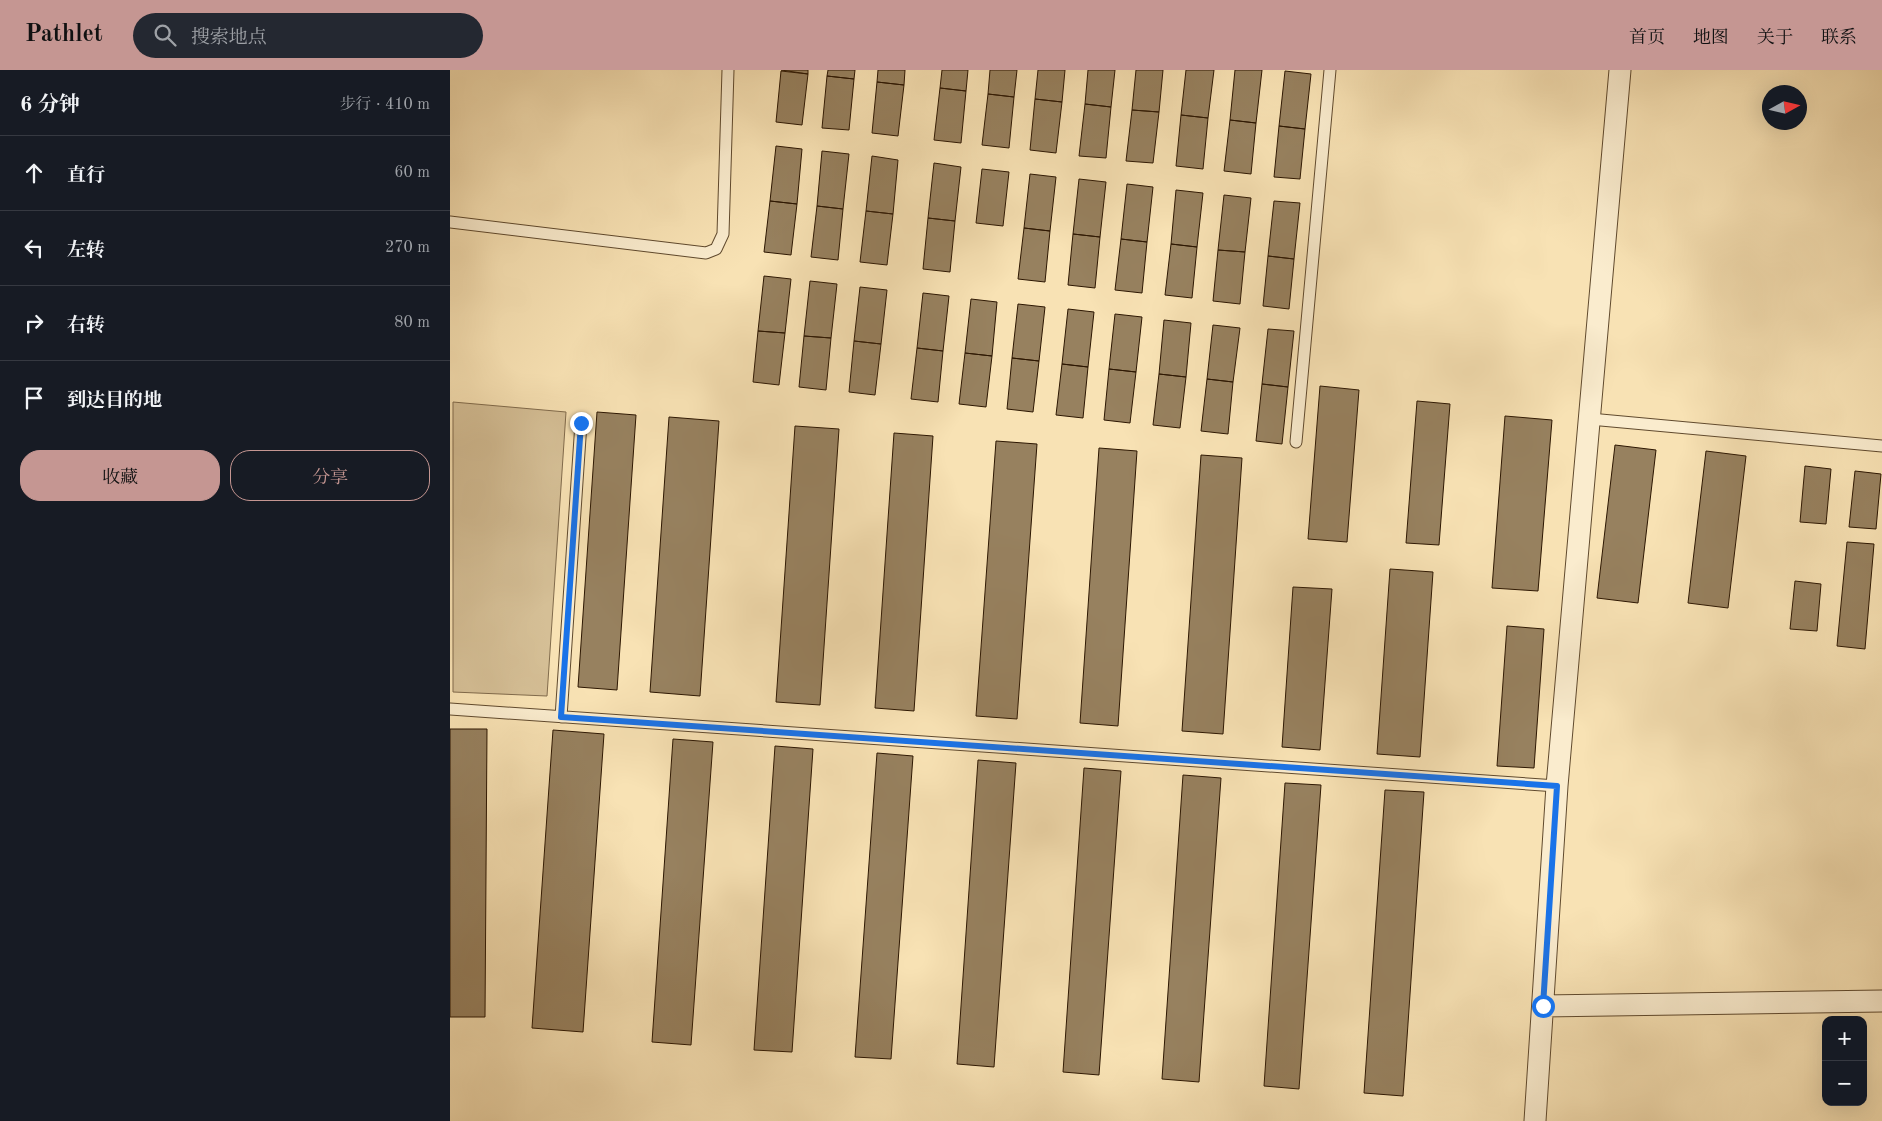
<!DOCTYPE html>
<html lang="zh">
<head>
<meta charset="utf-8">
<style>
	:root { --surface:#171b24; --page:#242831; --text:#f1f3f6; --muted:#9ea1a6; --line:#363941; --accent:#c59692 }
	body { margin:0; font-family:"Old Standard TT","Noto Serif SC",serif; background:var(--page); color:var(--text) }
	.controls { position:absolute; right:15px; bottom:15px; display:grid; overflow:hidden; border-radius:10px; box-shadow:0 5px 20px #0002 }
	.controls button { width:45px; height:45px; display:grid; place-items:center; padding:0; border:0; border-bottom:1px solid var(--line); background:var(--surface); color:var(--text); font:25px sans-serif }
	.compass { position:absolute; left:1312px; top:15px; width:45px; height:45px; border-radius:50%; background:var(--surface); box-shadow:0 5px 20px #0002; rotate:82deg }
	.stop { position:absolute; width:15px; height:15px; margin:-11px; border:4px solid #1a73e8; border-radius:50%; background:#fff }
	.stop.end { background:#1a73e8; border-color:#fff; box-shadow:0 1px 5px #0008 }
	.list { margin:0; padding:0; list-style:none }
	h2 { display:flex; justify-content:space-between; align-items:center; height:65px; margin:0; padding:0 20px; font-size:21px }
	h2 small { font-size:16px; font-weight:400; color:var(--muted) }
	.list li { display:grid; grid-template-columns:32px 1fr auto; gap:15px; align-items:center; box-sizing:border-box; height:75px; padding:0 20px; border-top:1px solid var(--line) }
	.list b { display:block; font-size:19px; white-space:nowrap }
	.list em { font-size:16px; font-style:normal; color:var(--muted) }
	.actions { display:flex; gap:10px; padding:15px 20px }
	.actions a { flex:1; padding:11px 0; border:1px solid var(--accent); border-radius:20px; text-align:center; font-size:18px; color:var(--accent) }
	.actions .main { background:var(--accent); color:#111 }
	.icon { flex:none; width:28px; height:28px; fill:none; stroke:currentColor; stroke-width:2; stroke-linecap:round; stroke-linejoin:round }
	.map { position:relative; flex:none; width:1432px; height:1051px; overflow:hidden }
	header { display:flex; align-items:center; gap:30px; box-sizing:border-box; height:70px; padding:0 25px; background:var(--accent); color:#111 }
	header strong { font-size:24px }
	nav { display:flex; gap:28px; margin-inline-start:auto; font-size:18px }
	.search { width:350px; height:45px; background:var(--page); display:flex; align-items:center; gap:12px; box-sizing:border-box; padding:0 18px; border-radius:28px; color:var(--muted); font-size:19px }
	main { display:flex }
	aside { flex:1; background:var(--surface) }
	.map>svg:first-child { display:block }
	.green { fill:#d5bf96; stroke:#816b4c }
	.building { fill:#97815f; stroke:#2d1702 }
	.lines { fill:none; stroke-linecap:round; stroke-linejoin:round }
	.lane-casing { stroke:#604a2e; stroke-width:13 }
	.street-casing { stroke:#604a2e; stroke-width:23 }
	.lane { stroke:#faecce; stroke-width:11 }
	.street { stroke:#faecce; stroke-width:21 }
	.route { stroke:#1a73e8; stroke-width:6 }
</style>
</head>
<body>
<header>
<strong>Pathlet</strong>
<div class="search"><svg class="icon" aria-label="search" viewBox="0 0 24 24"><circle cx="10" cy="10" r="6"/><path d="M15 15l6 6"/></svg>搜索地点</div>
<nav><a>首页</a><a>地图</a><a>关于</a><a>联系</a></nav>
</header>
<main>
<aside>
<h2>6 分钟<small>步行 · 410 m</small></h2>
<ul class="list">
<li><svg class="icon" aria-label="ahead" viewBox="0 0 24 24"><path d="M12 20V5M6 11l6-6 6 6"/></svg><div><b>直行</b></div><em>60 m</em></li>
<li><svg class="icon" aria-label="left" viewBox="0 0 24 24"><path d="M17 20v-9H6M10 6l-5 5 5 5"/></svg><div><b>左转</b></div><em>270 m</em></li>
<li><svg class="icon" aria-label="right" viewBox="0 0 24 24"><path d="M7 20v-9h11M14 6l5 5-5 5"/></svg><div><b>右转</b></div><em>80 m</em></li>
<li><svg class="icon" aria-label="arrive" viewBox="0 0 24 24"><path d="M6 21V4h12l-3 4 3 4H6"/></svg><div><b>到达目的地</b></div></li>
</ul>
<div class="actions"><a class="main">收藏</a><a>分享</a></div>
</aside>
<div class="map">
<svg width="1432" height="1051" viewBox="0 0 1432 1051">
	<rect width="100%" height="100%" fill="#f8e2b4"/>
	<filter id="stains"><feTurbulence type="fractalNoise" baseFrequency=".004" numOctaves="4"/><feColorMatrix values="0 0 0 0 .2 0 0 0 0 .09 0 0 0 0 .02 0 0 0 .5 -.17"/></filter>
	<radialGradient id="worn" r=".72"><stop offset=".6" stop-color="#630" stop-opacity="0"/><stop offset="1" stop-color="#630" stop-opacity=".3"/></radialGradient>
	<path class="green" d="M3,332L116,342L97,626L3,622Z"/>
	<path class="building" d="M331,0H358V4Z
		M378,0H405L404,9L377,6Z
		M428,0H455L454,15L427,12Z
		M492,0H518L516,21L490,18Z
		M540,0H567L564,27L538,24Z
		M588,0H615L612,32L585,29Z
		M638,0H665L661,37L635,34Z
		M686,0H713L709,42L682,40Z
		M736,0H764L758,48L731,45Z
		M785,0H812L806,53L780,50Z
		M331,1L358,4L352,55L326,52Z
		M835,1L861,4L855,59L829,56Z
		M377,6L404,9L399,60L372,58Z
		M427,12L454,15L448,66L422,63Z
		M490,18L516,21L511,73L484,70Z
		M538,24L564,27L559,78L532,75Z
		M585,29L612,32L606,83L580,80Z
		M635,34L661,37L656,88L629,86Z
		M682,40L709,42L703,93L676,91Z
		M731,45L758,48L753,99L726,96Z
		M780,50L806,53L801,104L774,101Z
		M829,56L855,59L850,109L824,107Z
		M326,76L352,79L347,134L320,131Z
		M372,81L399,84L393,139L367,136Z
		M422,86L448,90L443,144L416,141Z
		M484,93L511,97L505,151L478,148Z
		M532,99L559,102L553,156L526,153Z
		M580,104L606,107L600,161L574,158Z
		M629,109L656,112L650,167L623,164Z
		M677,114L703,117L697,172L671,169Z
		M726,120L753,123L747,177L721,174Z
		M774,125L801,128L795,182L768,180Z
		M320,131L347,134L341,185L314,182Z
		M824,131L850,133L844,189L818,186Z
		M367,136L393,139L388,190L361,187Z
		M416,141L443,144L437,195L410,192Z
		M478,148L505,151L500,202L473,199Z
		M574,158L600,161L595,212L568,209Z
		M623,164L650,167L645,218L618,215Z
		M671,169L697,172L692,223L665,220Z
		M721,174L747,177L742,228L715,225Z
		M768,180L795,182L790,234L763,231Z
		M818,186L844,189L839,239L813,236Z
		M314,206L341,209L335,263L308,261Z
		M360,211L387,214L381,268L354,266Z
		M410,217L437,220L431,274L404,271Z
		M473,223L499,226L493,281L467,278Z
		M521,229L547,232L542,286L515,283Z
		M568,234L595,237L589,291L562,288Z
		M618,239L644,242L638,297L612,294Z
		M665,244L692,247L686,302L659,299Z
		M714,250L741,253L736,307L709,304Z
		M763,255L790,258L783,312L757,309Z
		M818,259L844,261L838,317L812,314Z
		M308,261L335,263L329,315L303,312Z
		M354,266L381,268L376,320L349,317Z
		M404,271L431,274L425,325L399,322Z
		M467,278L493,281L488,332L461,329Z
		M515,283L542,286L536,337L509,334Z
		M562,288L589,291L583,342L557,339Z
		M612,294L638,297L633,348L606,345Z
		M659,299L686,302L680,353L654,350Z
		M709,304L736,307L730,358L703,355Z
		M757,309L783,312L778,364L751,361Z
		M812,314L838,317L832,374L806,371Z
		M870,316L909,320L897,472L858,469Z
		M967,331L1000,334L989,475L956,473Z
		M147,342L186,345L167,620L128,617Z
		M1055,346L1102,350L1088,521L1042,518Z
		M219,347L269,351L250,626L200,622Z
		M345,356L389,359L370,635L326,632Z
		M444,363L483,366L464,641L425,638Z
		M546,371L587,374L567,649L526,646Z
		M1165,375L1206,380L1188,533L1147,528Z
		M649,378L687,381L668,656L630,653Z
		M1256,381L1296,386L1278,538L1238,533Z
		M751,385L792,388L773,664L732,661Z
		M1355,396L1381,399L1376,454L1350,452Z
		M1405,401L1431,404L1426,459L1399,457Z
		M1397,472L1424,474L1415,579L1387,576Z
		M940,499L983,502L970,687L927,684Z
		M1345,511L1371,514L1367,561L1340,559Z
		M843,517L882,519L870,680L832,677Z
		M1057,556L1094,559L1084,698L1047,696Z
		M0,659H37L35,947H0Z
		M103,660L154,664L133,962L82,958Z
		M223,669L263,672L241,975L202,972Z
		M325,676L363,679L342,982L304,980Z
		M427,683L463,686L441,989L405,987Z
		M528,690L566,693L544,997L507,994Z
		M634,698L671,701L649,1005L613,1002Z
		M733,705L771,708L749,1012L712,1009Z
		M835,713L871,715L849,1019L814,1016Z
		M935,720L974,722L953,1026L914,1023Z"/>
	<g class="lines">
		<g class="lane-casing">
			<path id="lane" d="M0,152L256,183L266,179L273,164L278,0
				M1140,349L1432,376
				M846,372L880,0
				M0,639L1107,716
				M111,647L131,353"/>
		</g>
		<g class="street-casing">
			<path id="street" d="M1093,936L1432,931
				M1085,1051L1107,716L1170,0"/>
		</g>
		<use href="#lane" class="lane"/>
		<use href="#street" class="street"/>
	</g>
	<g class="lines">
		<path class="route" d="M131,353L111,647L1107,716L1093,936"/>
	</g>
	<rect width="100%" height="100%" filter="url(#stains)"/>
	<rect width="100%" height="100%" fill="url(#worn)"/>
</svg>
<div class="controls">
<button>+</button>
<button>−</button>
</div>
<svg class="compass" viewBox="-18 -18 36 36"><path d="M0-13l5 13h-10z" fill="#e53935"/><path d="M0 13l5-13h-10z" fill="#9ea1a6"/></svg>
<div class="stop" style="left:1093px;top:936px"></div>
<div class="stop end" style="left:131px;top:353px"></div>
</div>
</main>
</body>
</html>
